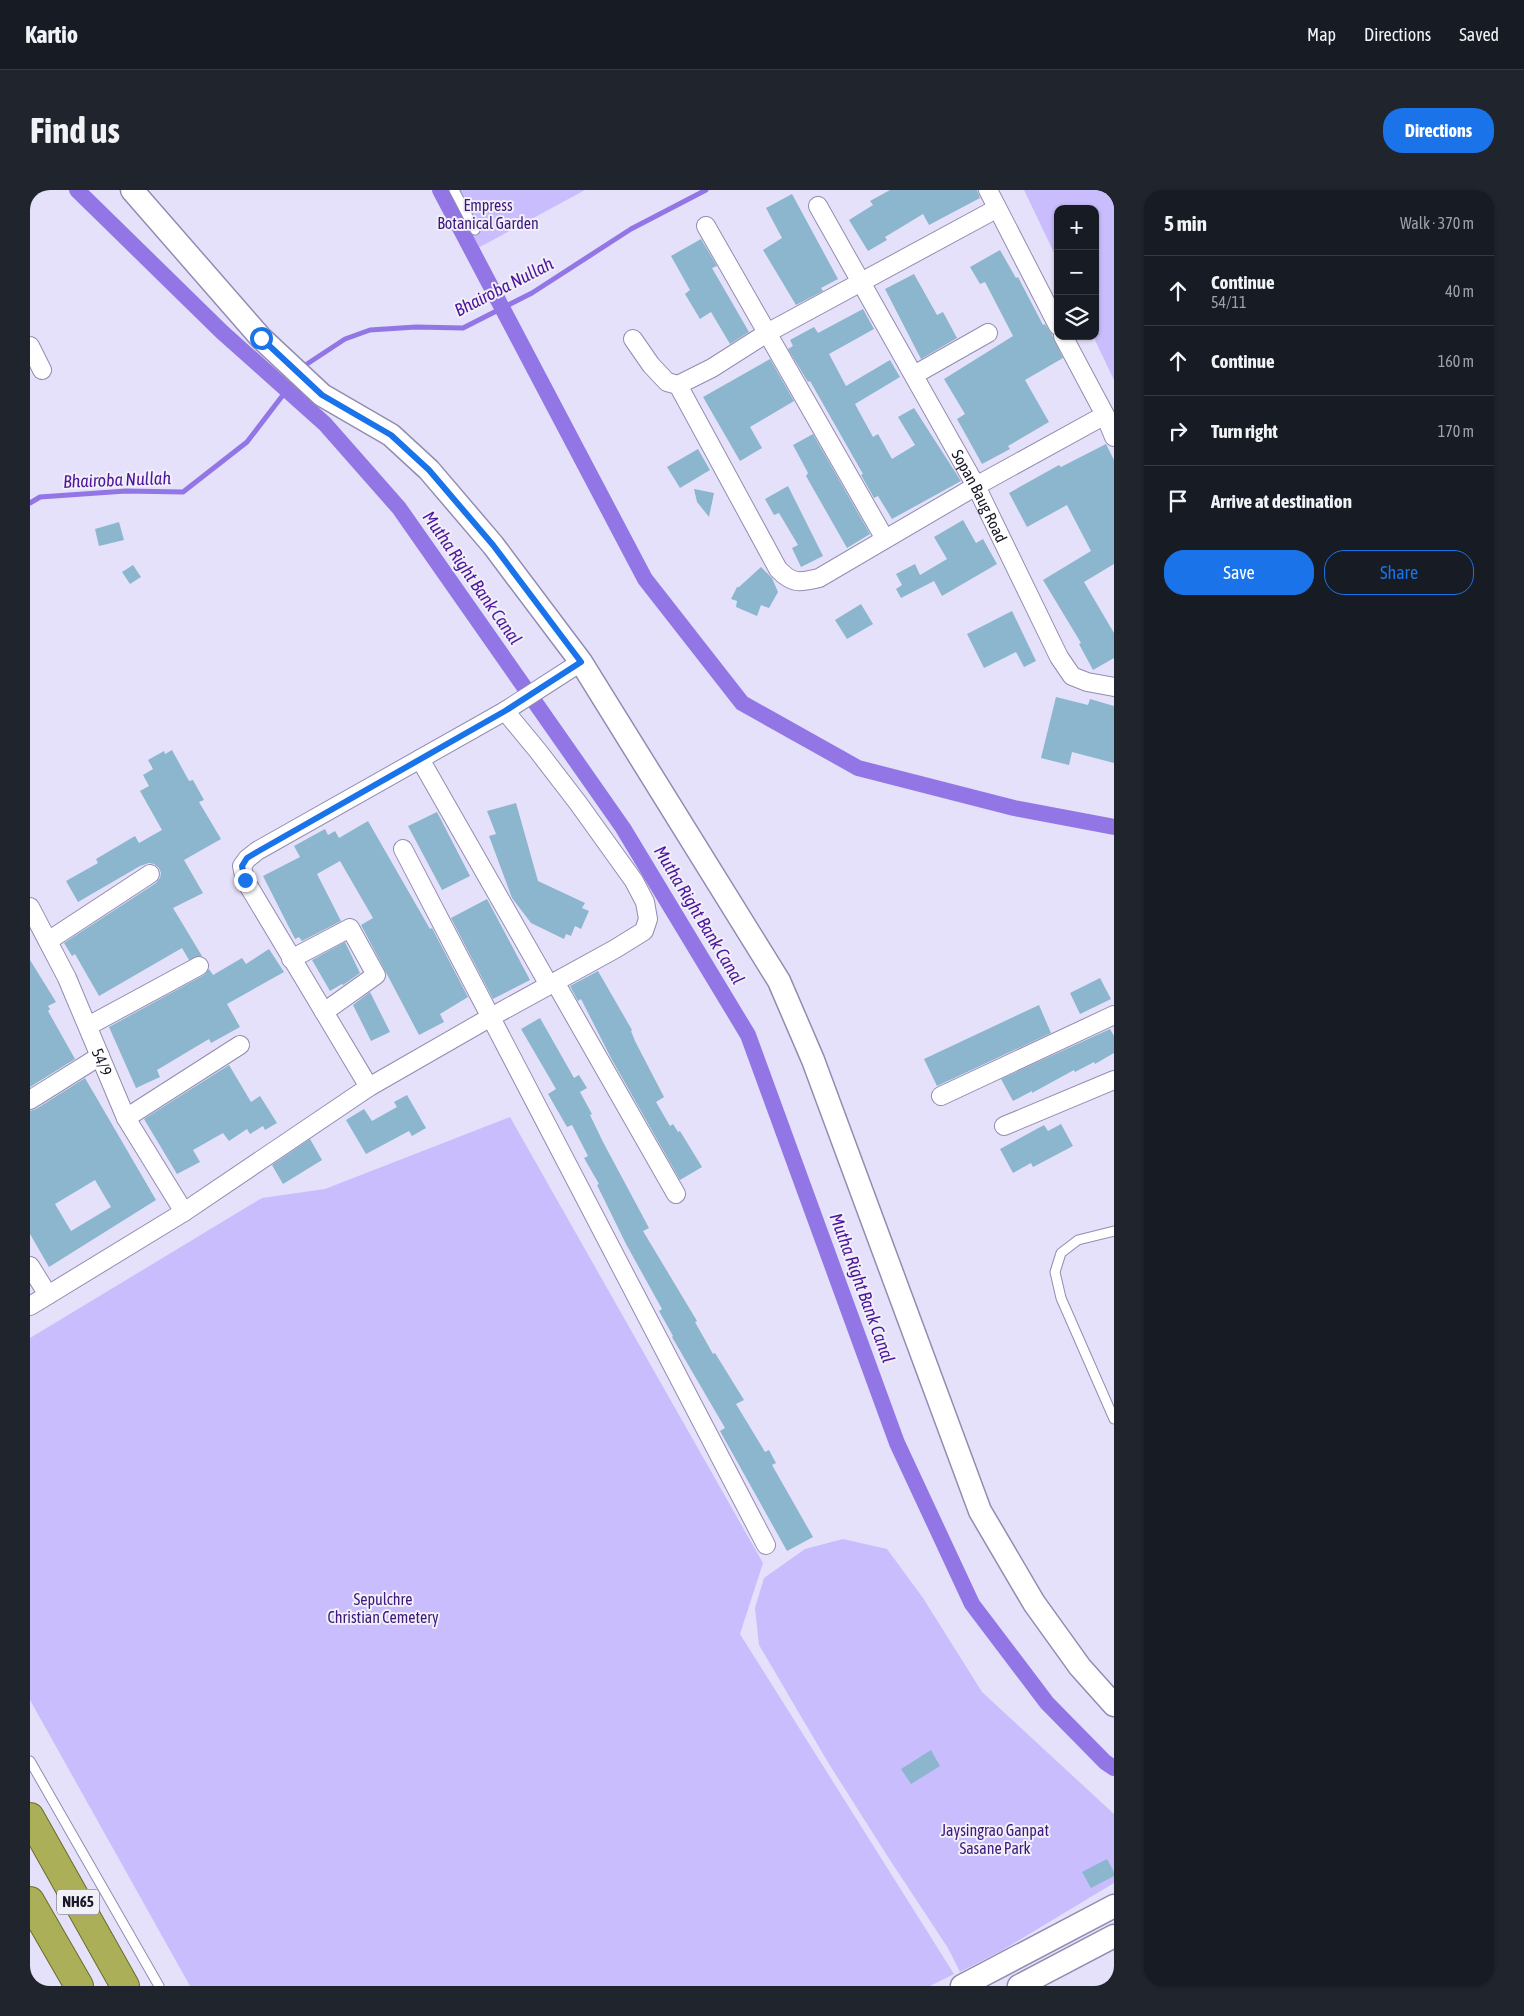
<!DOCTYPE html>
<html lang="en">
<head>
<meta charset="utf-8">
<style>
	:root { --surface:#171b24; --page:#20242c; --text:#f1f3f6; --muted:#9ea1a6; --line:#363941; --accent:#1a73e8 }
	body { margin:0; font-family:"Asap Condensed",sans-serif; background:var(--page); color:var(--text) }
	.controls { position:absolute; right:15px; top:15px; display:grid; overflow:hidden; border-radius:10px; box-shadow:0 1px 4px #0004 }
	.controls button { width:45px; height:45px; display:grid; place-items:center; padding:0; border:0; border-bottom:1px solid var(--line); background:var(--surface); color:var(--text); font:25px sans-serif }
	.stop { position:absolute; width:15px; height:15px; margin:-11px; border:4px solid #1a73e8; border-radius:50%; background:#fff }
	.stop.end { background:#1a73e8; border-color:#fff; box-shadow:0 1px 5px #0008 }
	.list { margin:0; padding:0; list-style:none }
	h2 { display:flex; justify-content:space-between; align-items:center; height:65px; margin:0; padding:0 20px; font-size:21px }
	h2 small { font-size:16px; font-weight:400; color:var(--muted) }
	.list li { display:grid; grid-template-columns:32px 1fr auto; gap:15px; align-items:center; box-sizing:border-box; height:70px; padding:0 20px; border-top:1px solid var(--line) }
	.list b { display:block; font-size:19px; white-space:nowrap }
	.list p { margin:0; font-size:16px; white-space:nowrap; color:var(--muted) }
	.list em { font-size:16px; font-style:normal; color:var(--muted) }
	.actions { display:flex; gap:10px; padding:15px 20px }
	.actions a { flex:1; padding:11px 0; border:1px solid var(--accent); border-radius:20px; text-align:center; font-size:18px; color:var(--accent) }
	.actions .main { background:var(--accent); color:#fff }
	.icon { flex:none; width:28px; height:28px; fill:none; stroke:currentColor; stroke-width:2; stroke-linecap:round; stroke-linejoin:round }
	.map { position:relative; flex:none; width:1084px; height:1796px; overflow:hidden; border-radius:20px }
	header { display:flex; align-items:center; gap:30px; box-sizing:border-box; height:70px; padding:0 25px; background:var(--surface); border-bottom:1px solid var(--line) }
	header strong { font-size:24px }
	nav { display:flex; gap:28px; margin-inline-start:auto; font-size:18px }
	.intro { display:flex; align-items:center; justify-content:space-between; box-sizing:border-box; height:120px; padding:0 30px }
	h1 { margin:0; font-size:35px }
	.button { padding:12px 22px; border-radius:20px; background:var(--accent); color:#fff; font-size:18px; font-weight:700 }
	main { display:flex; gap:30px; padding:0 30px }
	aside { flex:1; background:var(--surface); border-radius:20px; box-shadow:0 1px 4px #0004 }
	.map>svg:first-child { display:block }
	.green { fill:#c9bdfd }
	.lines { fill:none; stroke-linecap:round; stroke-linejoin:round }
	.stream { stroke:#9376e6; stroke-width:5 }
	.canal { stroke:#9376e6; stroke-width:16 }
	.building { fill:#8bb6ce; fill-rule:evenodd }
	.service-casing { stroke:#928cb2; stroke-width:11 }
	.minor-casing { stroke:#928cb2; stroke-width:20 }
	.tertiary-casing { stroke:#928cb2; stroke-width:25 }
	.trunk-casing { stroke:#6a6d2c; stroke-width:30 }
	.service { stroke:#fff; stroke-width:9 }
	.minor { stroke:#fff; stroke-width:18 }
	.tertiary { stroke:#fff; stroke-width:22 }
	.trunk { stroke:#aaaf58; stroke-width:28 }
	.route { stroke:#1a73e8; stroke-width:6 }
	.labels { text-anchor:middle; stroke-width:4; stroke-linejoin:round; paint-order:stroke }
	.shield { fill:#f1f0f9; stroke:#5b5966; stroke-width:1 }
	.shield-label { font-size:15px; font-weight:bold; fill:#1b1827 }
	.park-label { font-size:16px; fill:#3e197d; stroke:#f1f0f9 }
	.street-label { font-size:16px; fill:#1b1827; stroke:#f1f0f9 }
	.water-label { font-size:18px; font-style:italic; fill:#4d159d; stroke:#f1f0f9 }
</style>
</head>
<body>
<header>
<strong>Kartio</strong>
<nav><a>Map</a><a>Directions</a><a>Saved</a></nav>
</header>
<div class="intro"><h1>Find us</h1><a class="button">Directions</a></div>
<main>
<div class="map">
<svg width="1084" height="1796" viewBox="0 0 1084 1796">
	<rect width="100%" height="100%" fill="#e5e1fa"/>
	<path class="green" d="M418,0H555L448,58Z
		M994,0H1084V190L1063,146H1065V19H1028V71Z
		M480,927L733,1373L710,1444L924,1784L900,1796H160L0,1510V1148L232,1008L295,999Z
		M813,1349L857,1359L893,1408L952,1502L1084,1624V1693L971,1761L930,1782L918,1758L858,1667L799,1574L729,1455L725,1418L734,1388L775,1359Z"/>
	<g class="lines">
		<path class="stream" d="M273,179L277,174L315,149L340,140L386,137L433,138L502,103L601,39L676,0
			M0,313L10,307L96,301L153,302L217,252L266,188"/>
		<path class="canal" d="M47,0L192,142L295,234L369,318L593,638L718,845L867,1253L942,1414L1017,1513L1075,1572L1084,1578
			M410,0L615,389L712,513L828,578L984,618L1084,637"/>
	</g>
	<path class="building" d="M860,0H947L950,8L899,35L893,24L855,47L857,50L838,61L819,30L843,15L840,11Z
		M762,4L808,89L791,98L793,101L766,115L733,60L752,48L736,18Z
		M671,49L687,76L682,78L719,142L700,154L681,122L670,129L655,104L660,100L641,66Z
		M970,60L986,88L988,87L1013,135L1015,134L1022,145L1033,168L995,190L1019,232L978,256L980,259L952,274L927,229L935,224L914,189L983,146L955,92L950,94L940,77Z
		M884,84L907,125L913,122L927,148L891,169L855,99Z
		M833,119L844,139L799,164L816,196L860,170L870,187L825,214L843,247L848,244L862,269L885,255L868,227L884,218L931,291L862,329L848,306L844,308L831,285L833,284L780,191L778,192L758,159L763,156L760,150L784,137L788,143Z
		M740,169L764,211L720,237L732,258L710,271L673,207Z
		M783,244L840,344L817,358L776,286L778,283L763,255Z
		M1076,254L1084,270V374L1054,392L1084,443V468L1063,480L1049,454L1051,453L1013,390L1061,361L1037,315L997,337L979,303L1029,275L1031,277Z
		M668,259L680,280L650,298L637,277Z
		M758,296L793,366L771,377L762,358L768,355L749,323L744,325L735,309Z
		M664,299L684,303L679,327L667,312Z
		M933,330L946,353L953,349L967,374L912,406L904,391L871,408L866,399L872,395L866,384L885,374L890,385L917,369L904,347Z
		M89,332L94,350L69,356L65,339Z
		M103,375L111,387L100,394L92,382Z
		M731,377L742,388L748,402L739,418L731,415L727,426L706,417L707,411L701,409L707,397H709Z
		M831,414L843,434L817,449L805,430Z
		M982,421L1006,471L994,477L986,462L954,478L937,444Z
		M1026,507L1058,515L1060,509L1084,516V573L1042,562L1039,575L1011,568Z
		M142,560L159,591L163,590L174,610L169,612L191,649L154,670L173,703L143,718L172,766L159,770L152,758L69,806L45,764L42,766L34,753L126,693L130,688L131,683L129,678L124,674L119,673L110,676L48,712L36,691L68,673L66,669L105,646L109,653L132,640L110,601L119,596L113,585L123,579L118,570L134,561L135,564Z
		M486,613L508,691L555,713L552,718L559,721L551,739L545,736L541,746L536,744L534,749L501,733L482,708L459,646L466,644L457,621Z
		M407,622L440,686L412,700L378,636Z
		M338,631L400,739L402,738L438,807L410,824L414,832L389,845L331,735L343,728L310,671L287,684L311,731L272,751L269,747L265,749L233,686L270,667L264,656L295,639L298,645L305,641L309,648Z
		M457,709L500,790L463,809L421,728Z
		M315,752L330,783L313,795L312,794L300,801L282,770Z
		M239,759L254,782L197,814L210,837L181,853L179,849L127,880L130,887L106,898L79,837L174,785L179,779L183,785L212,768L216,774Z
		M0,770L26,812L18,816L20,819L18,821L45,869L0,897Z
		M568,781L602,840L601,841L605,851L634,907L626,912L640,936L643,934L648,942L650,941L672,977L650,990L581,868L551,809L548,811L540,796Z
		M1070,788L1081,809L1050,824L1040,803Z
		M340,802L360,842L341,851L323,815Z
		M1009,815L1021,843L907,896L894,869Z
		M510,828L544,888L549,885L557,898L550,902L562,924L560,925L573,952L619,1038L613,1041L667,1131L665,1132L683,1164L685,1163L714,1210L706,1214L735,1262L739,1260L746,1273L742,1275L783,1347L757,1361L690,1241L695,1238L642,1147L643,1146L629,1121L632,1119L596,1054L567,995L569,994L554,968L558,966L542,935L537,937L518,904L526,899L491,839Z
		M1080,839L1084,846V863L1065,874L1064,872L1045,882L1044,880L1002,903V901L983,911L971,889Z
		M199,875L221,912L230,906L247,933L235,940L233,936L220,944L217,939L199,951L193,943L163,960L170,972L147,984L114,929Z
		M55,888L126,1010L19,1077L0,1044V921L6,919ZM65,990L81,1017L41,1041L25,1014Z
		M377,905L396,938L382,946L379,941L336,964L316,930L334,919L342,931L367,917L364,912Z
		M1031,934L1043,956L1003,977L1001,973L983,983L970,959L1014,935L1018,941Z
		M280,949L292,970L253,994L242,975Z
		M901,1560L910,1576L881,1594L871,1579Z
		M1077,1669L1084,1682V1686L1061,1698L1052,1682Z"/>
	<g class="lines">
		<g class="service-casing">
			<path id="service" d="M424,0L445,40
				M1084,1041L1048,1050L1031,1063L1025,1082L1031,1108L1084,1229
				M0,1571L129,1796"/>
		</g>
		<g class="minor-casing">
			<g id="minor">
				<path d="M958,0L1028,136"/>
				<path id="s1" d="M788,16L946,296L1029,467L1042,486L1057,492L1084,497"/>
				<path d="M676,36L855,349"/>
				<path d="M1033,146L1075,225L1084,247"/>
				<path d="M603,149L621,175L637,192L648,195L682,178L737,143L966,19"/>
				<path d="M0,156L12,180"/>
				<path d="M884,185L958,143"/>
				<path d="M648,195L748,379C762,394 769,393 789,388L946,296L1075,225"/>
				<path d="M390,569L519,795"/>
				<path d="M373,659L736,1355"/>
				<path id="s2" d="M0,717L37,788L96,928L154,1022"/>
				<path d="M18,751L120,684"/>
				<path d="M261,769L320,738L346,785L294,822"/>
				<path d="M525,792L646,1004"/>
				<path d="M58,836L169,776"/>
				<path d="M339,897L215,690L212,676L217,669L227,661L475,521L551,472"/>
				<path d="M911,906L1084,825"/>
				<path d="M0,910L70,866"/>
				<path d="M96,928L210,855"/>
				<path d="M974,936L1084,890"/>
				<path d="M0,1076L18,1105"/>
				<path d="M0,1116L154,1022L339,897L461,827L585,759L614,741L618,729L615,712L604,691L548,613L508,561L475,521"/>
			</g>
		</g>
		<g class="tertiary-casing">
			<path id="tertiary" d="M102,0L231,148L292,205L361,245L399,280L463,355L551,472L749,791L783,870L950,1321L1004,1413L1050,1477L1084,1515
				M932,1796L1084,1716
				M989,1796L1084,1746"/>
		</g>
		<g class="trunk-casing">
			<path id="trunk" d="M0,1627L95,1796
				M0,1711L49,1796"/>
		</g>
		<use href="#service" class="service"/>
		<use href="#minor" class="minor"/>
		<use href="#tertiary" class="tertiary"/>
		<use href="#trunk" class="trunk"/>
	</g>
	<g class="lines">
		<path class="route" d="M215,690L212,676L217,668L227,662L475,521L551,472L463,355L399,280L361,245L292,205L231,148"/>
	</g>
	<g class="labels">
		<rect class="shield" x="27" y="1699.5" width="42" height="25" rx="4"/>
		<g class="shield-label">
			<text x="48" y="1717">NH65</text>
		</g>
		<g class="park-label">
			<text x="458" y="21">Empress<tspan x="458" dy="18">Botanical Garden</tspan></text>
			<text x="353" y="1415">Sepulchre<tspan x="353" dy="18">Christian Cemetery</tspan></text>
			<text x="965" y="1646">Jaysingrao Ganpat<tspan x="965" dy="18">Sasane Park</tspan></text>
		</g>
		<g class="street-label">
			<text dy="6" stroke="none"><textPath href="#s1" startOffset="332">Sopan Baug Road</textPath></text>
			<text dy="6" stroke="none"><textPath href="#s2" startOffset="171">54/9</textPath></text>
		</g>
		<g class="water-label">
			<text transform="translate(474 97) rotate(-27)" y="6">Bhairoba Nullah</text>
			<text transform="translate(87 290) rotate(-2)" y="6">Bhairoba Nullah</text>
			<text transform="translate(442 388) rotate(55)" y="6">Mutha Right Bank Canal</text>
			<text transform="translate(669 725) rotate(59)" y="6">Mutha Right Bank Canal</text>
			<text transform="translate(832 1098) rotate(70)" y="6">Mutha Right Bank Canal</text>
		</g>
	</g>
</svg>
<div class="controls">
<button>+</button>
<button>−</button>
<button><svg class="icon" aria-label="layers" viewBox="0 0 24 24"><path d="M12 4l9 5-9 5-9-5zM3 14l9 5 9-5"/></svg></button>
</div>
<div class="stop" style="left:231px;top:148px"></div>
<div class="stop end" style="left:215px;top:690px"></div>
</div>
<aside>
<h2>5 min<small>Walk · 370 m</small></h2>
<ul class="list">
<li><svg class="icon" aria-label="ahead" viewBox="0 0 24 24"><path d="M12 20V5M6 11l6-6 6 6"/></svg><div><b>Continue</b><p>54/11</p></div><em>40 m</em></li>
<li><svg class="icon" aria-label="ahead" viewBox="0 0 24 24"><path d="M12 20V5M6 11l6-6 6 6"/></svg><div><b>Continue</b></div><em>160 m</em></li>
<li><svg class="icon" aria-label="right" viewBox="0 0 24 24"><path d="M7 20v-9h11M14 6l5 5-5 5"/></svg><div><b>Turn right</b></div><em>170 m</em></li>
<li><svg class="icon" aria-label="arrive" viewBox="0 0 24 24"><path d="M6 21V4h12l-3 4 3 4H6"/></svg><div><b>Arrive at destination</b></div></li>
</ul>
<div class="actions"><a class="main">Save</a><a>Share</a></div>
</aside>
</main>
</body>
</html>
